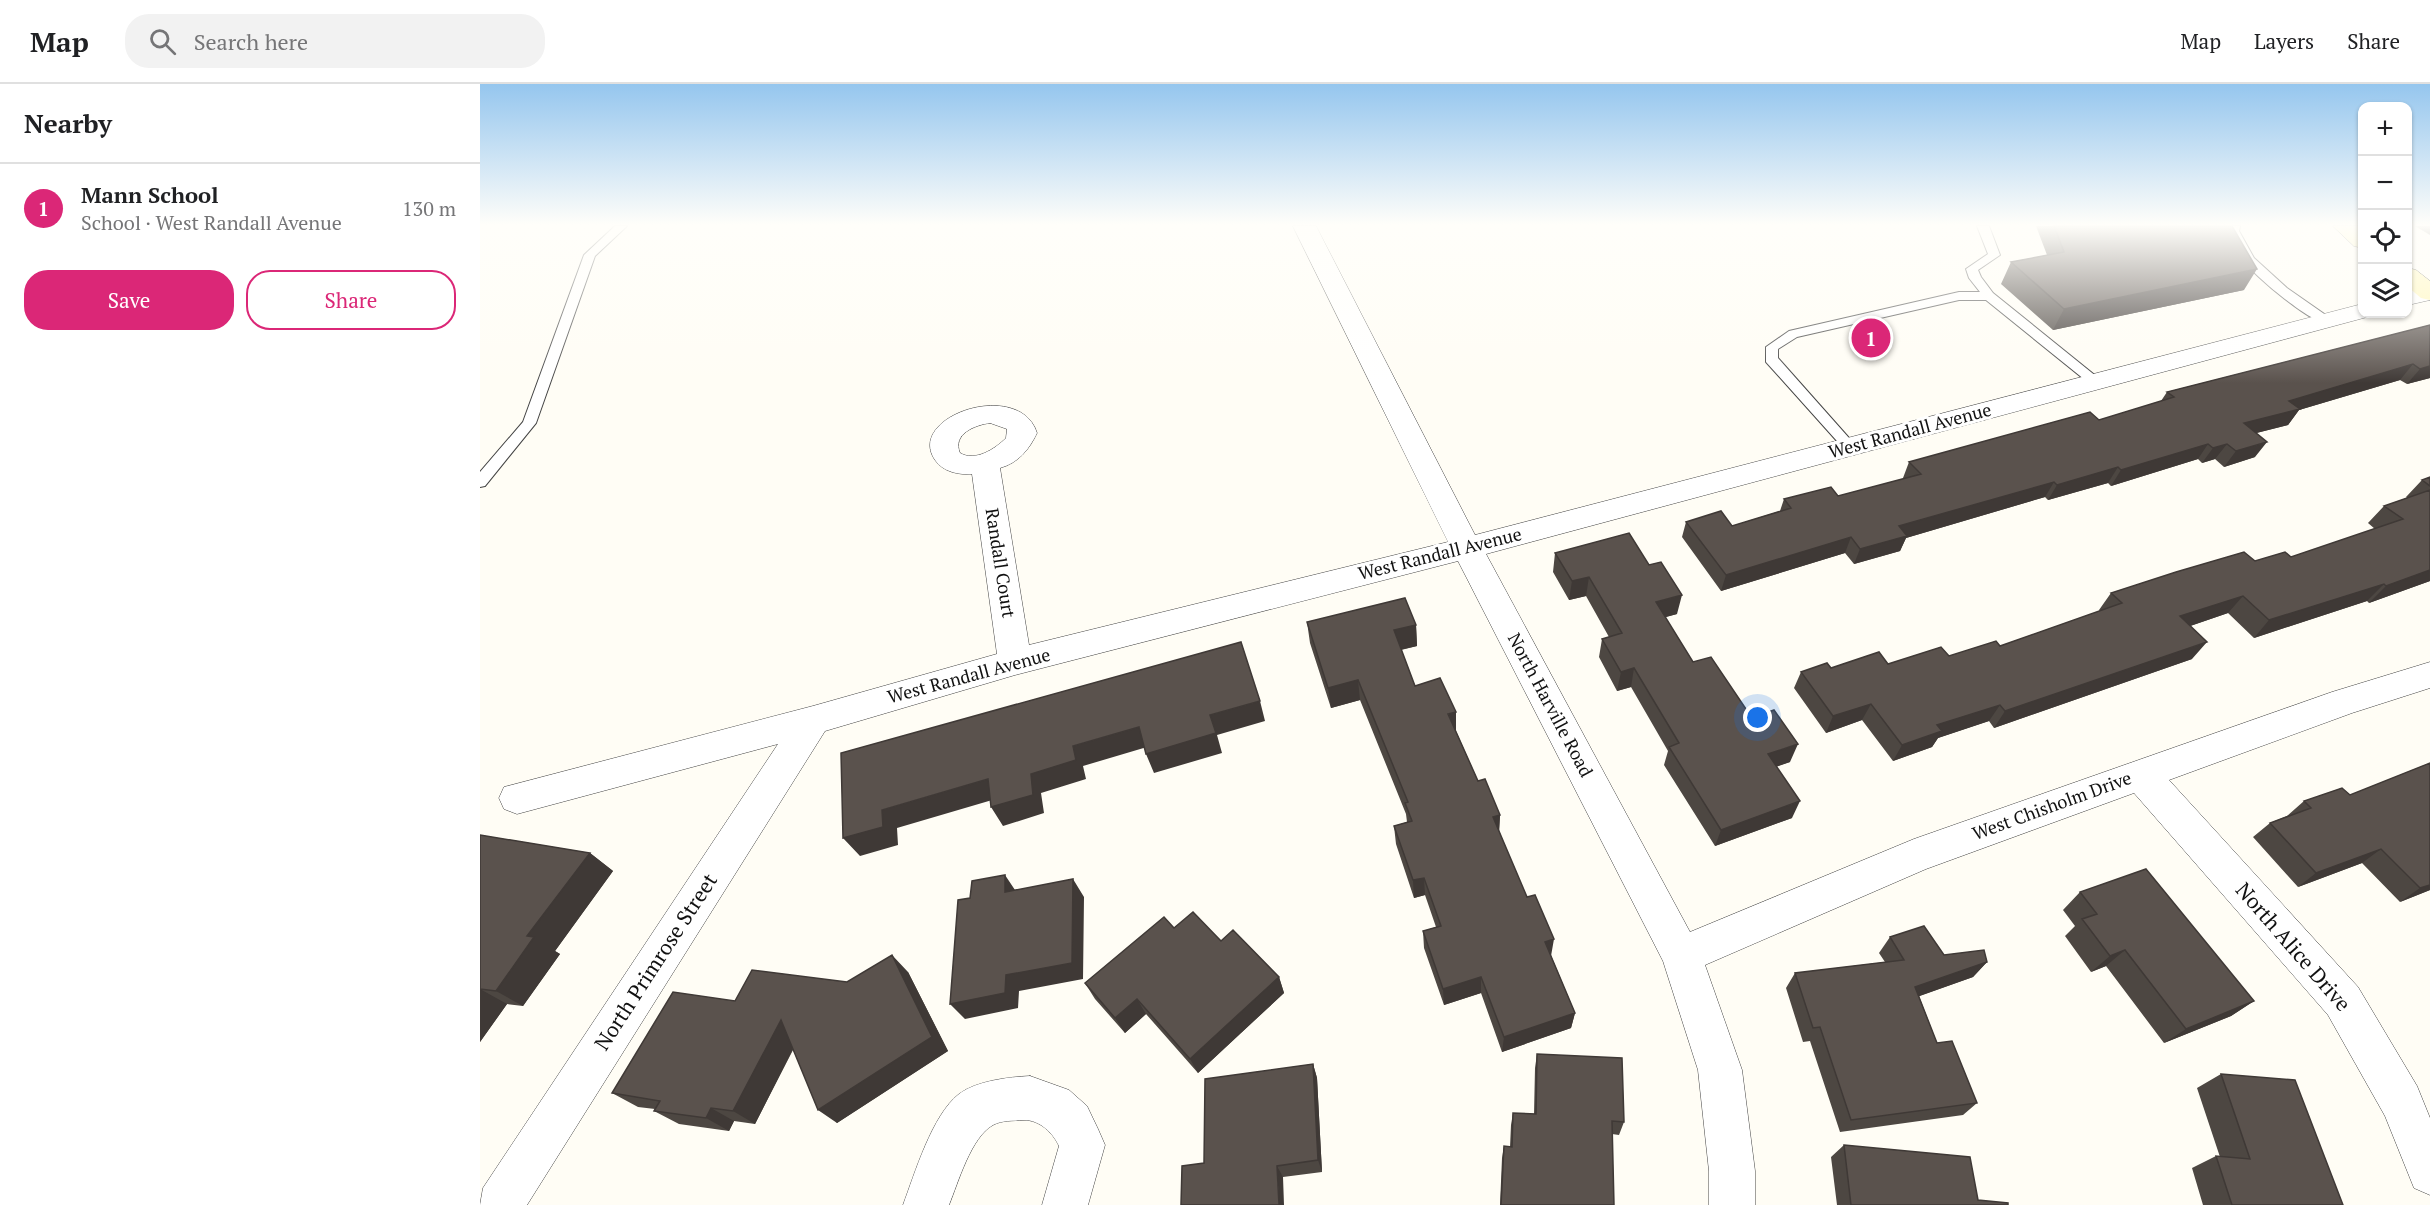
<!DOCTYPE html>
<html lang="en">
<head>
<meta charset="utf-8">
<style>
	:root { --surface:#fff; --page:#f2f2f2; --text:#202124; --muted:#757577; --line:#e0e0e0; --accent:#db2777 }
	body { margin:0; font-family:"PT Serif",serif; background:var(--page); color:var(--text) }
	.controls { position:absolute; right:18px; top:18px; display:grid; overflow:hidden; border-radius:12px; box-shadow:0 2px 4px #0004 }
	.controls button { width:54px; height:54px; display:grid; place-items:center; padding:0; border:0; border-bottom:2px solid var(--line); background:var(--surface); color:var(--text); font:30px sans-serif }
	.you { position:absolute; left:1278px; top:634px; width:21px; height:21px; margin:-15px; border:4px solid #fff; border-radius:50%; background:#1a73e8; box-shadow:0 0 0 9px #1a73e833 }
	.badge { display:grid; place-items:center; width:39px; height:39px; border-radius:50%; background:var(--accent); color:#fff; font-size:20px; font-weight:700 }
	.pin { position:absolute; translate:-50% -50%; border:3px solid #fff; box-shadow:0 2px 6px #0006 }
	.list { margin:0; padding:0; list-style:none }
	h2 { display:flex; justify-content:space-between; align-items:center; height:78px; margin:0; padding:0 24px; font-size:26px }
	h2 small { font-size:20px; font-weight:400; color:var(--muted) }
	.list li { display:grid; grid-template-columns:39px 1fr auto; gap:18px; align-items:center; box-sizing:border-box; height:90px; padding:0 24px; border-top:2px solid var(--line) }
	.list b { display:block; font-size:22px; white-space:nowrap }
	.list p { margin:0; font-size:20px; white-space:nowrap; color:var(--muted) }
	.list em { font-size:20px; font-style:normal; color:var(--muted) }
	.actions { display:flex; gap:12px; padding:18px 24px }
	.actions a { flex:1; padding:14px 0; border:2px solid var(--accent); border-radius:24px; text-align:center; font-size:21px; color:var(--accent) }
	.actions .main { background:var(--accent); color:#fff }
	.icon { flex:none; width:33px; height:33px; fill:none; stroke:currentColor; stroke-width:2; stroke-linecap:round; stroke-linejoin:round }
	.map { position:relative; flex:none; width:1950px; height:1121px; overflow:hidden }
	header { display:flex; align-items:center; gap:36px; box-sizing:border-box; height:84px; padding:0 30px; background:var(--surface); border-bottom:2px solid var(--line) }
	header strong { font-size:28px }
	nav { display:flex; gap:33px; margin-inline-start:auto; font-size:21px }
	.search { width:420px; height:54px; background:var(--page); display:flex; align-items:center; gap:15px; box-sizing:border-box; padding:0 21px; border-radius:24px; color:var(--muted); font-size:22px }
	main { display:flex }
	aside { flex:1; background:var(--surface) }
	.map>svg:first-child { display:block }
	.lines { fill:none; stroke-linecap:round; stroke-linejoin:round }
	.lane-casing { stroke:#444; stroke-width:2 }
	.street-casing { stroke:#444; stroke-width:1 }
	.secondary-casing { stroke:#333; stroke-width:1 }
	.lane { fill:#fff; fill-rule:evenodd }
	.street { fill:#fff; fill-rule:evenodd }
	.secondary { fill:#fff6b0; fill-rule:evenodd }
	.wall { fill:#4d4742 }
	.shaded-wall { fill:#3f3936 }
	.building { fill:#5a524d; stroke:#3f3936; stroke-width:1.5 }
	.labels { text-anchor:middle; stroke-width:6; stroke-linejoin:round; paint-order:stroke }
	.street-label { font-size:18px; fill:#111; stroke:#fff }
	.near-street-label { font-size:21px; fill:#111; stroke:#fff }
</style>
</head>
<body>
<header>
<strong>Map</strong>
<div class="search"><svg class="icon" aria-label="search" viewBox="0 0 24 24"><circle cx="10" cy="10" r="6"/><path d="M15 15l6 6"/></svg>Search here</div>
<nav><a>Map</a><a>Layers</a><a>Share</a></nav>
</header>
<main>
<aside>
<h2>Nearby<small></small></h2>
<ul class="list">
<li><span class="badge">1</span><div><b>Mann School</b><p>School · West Randall Avenue</p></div><em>130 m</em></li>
</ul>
<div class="actions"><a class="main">Save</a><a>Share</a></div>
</aside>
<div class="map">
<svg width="1950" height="1121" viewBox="0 0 1950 1121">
	<rect width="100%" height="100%" fill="#fffdf5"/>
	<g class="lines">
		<g class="lane-casing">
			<path id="lane" d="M135,142H147L115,172L56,339L5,402L0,403V388L43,338L104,171Z
				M1497,142H1509L1520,171L1498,186L1501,193L1513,209L1622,297L1615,301L1610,300L1506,216H1479L1317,253L1298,265V274L1377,363L1375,366H1365L1286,278V263L1309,247L1479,208H1500L1489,194L1486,185L1508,170Z
				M1748,142H1760L1759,147L1774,174L1807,204L1850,234L1852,237L1850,240C1835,243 1773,191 1763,176C1757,167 1753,157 1747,147Z"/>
		</g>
		<g class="street-casing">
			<path id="street" d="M813,142H836L995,451L1882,220V230H1893L1891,232L1006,470L1210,848L1434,755L1852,608L1950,578V604L1872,629L1689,696L1878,903L1937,1002L1950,1034V1111L1934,1104L1905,1032L1848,931L1654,709L1446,785L1225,881L1262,986L1275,1087V1121H1229V1087L1218,986L1183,877L978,477L535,591L345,647L47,1121H0L3,1104L298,660L37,730L24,725L19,714L24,703L333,622L517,570L492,390C479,391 463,388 455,376C425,332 540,294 557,349C549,366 538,379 520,384L549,561L968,458ZM510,339L527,345L526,354C515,365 495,378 480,369C472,350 495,341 510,339Z
				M1950,201V216L1928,221V207Z
				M550,992L589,1006L607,1022L618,1045L625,1061L608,1121H562L579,1062C573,1049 560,1036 544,1036C533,1037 522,1036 513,1041C491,1053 478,1099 469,1121H423C435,1089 452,1031 479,1010C496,997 529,993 550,992Z"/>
		</g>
		<g class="secondary-casing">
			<path id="secondary" d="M1853,142H1878L1882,146V164L1874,162Z
				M1928,184L1936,186L1950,197V216L1941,214L1928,203Z"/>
		</g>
		<use href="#lane" class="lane"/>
		<use href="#street" class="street"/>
		<use href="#secondary" class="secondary"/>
	</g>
	<path class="wall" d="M1556,142H1752L1764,206L1573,246L1521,200L1531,178L1567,171Z
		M1935,142H1950V151Z
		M1950,241V294L1927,300L1920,296L1819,326L1808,341L1776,349L1775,373L1744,383L1735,375L1722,379L1718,375L1631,402L1628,399L1568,416L1565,413L1426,454L1420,467L1374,480L1365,469L1241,507L1202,453L1206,438L1252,442L1300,427L1304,415L1358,412L1423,395V394L1429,378L1619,336L1681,317L1687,308Z
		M1950,393V497L1889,519L1887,517L1774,554L1748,529L1710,542L1712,575L1514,644L1509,637L1458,654L1452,663L1413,677L1382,636L1346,649L1314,604L1321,588L1408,580L1469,572L1520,562L1620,527L1619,526L1631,509L1775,477L1811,473L1895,445L1888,439L1904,422L1927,414L1926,413L1942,396Z
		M1075,469L1197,530L1185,533L1213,578L1272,634L1310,678L1297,682L1312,734L1235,762L1184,681L1188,667L1151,603L1137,607L1119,573L1122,555L1129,553L1106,512L1089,516L1073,488Z
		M827,538L936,541L937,562L921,566L935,602L976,647L998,697L1020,731L1019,747L1095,929L1091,944L1022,968L1001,909L964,921L944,864L943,847L956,843L945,811L934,814L916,760L914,742L927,738L926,730L880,616L851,624L830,559Z
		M1950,679V806L1920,818L1882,779L1818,803L1773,753L1790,739L1807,732L1824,717L1870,711Z
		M0,751L110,769L133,787L75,867L80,870L43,922L27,920L0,958Z
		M1600,808L1774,917L1751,932L1684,959L1626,882L1611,888L1585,852L1595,842L1583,826Z
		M694,844L741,857L799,893L804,909L718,989L666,930L645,949L615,915L605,899Z
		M1410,853L1464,871L1507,878L1493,893L1439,912L1457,959L1497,1019L1483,1031L1360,1048L1330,957L1323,958L1306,904L1315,889L1405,878L1399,869Z
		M428,888L468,967L357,1039L313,966L275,1040L254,1037L249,1047L199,1040L174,1027L175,1025L158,1023L132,1009L255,917Z
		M1057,970L1144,1038L1139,1051L1132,1050L1134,1121H1020L1022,1074L1024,1062L1030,1063L1031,1041L1033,1029L1054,1030L1055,984Z
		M833,980L837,994L842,1088L803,1093L724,1079Z
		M1741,990L1863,1121H1723L1712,1084L1736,1072L1740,1073L1717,1004Z
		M1364,1061L1498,1116L1528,1121H1357L1351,1073Z"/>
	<path class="shaded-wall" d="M1777,185L1764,206L1573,246L1584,225Z
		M1933,280L1920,296L1819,326L1808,341L1753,355L1764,339L1809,317Z
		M1950,282V294L1927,300L1940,285Z
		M1787,358L1775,373L1744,383L1756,367Z
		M1728,360L1718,375L1631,402L1641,386Z
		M1747,360L1735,375L1722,379L1733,364Z
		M1638,383L1628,399L1568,416L1577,401Z
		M1574,398L1565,413L1426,454L1420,467L1374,480L1380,465L1419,442Z
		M1371,453L1365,469L1241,507L1246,491Z
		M1950,486V497L1889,519L1906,502Z
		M1109,493L1106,512L1089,516L1092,497Z
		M1904,500L1887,517L1774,554L1789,536Z
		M1202,511L1197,530L1172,537L1176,518Z
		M1763,512L1748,529L1687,550L1700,532Z
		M936,541L937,562L915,567L914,546Z
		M1727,558L1712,575L1514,644L1525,627Z
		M1154,584L1151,603L1137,607L1141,588Z
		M878,596L880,616L851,624L848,604Z
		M780,617L785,637L737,651L742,669L674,689L666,670L730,631Z
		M1391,620L1382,636L1346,649L1353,632Z
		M1520,621L1509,637L1458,654L1452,663L1413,677L1422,661L1457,641Z
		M976,628V648L968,630Z
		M659,643L667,663L603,682L606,695L561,709L564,729L523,742L511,723L551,690L593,662Z
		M1318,660L1310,678L1281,688L1288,670Z
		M508,695L519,714L417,744L418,761L380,772L363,754L402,726Z
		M1320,717L1312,734L1235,762L1241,746Z
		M1020,731L1019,749L1013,733Z
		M1901,765L1882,779L1818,803L1836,789Z
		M110,769L133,787L75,867L80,870L43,922L16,907L47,852Z
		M525,791L537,809L525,808Z
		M944,794L945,811L934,814L933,796Z
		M593,795L604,813L603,895L539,907L538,924L485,935L470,920L526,891Z
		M1950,801V806L1920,818L1940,804Z
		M1074,855L1071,872L1065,858Z
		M1645,866L1626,882L1611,888L1630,872Z
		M412,871L428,888L468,967L357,1039L338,1026Z
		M1507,878L1493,893L1423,918L1435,903Z
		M799,893L804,909L718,989L710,975Z
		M1001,893V909L964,921L963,905Z
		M0,905L27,920L0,958Z
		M657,915L666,930L645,949L635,934Z
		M1774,917L1751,932L1684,959L1706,945Z
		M1095,929L1091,944L1022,968L1024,953Z
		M301,936L320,951L275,1040L253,1027Z
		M833,980L837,994L842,1088L838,1076Z
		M231,1024L254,1037L249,1047L226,1034Z
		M797,1082L803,1093L804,1121H799Z"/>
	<path class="building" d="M1574,142H1752L1777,185L1584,225L1531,178L1584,168Z
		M1950,241V282L1940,285L1933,280L1809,317L1820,325L1764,339L1787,358L1756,367L1747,360L1733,364L1728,360L1641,386L1638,383L1577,401L1574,398L1419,442L1427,452L1380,465L1371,453L1246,491L1206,438L1241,427L1252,442L1311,424L1304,415L1351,403L1358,412L1441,390L1429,378L1610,328L1619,336L1694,313L1687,308Z
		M1950,393V402L1942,396Z
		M1950,406V486L1906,502L1904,500L1789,536L1763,512L1700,532L1727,558L1525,627L1520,621L1457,641L1462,647L1422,661L1391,620L1353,632L1321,588L1347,579L1351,584L1399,568L1408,580L1461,563L1469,572L1516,557L1520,562L1642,519L1631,509L1696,488L1764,468L1775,477L1805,468L1811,473L1923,435L1904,422Z
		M1149,449L1169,481L1181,478L1202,511L1176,518L1213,578L1231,573L1272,634L1294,626L1318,660L1288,670L1320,717L1241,746L1189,663L1199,659L1154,584L1141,588L1122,555L1142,549L1109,493L1092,497L1075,469Z
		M925,514L936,541L914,546L935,602L960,594L976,628L968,630L998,697L1005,695L1020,731L1013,733L1047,813L1055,811L1074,855L1065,858L1095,929L1024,953L1001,893L963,905L943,847L961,842L944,794L933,796L914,742L932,737L925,719L928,718L878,596L848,604L827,538Z
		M761,558L780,617L730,631L736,649L666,670L659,643L593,662L596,676L551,690L553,711L511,723L508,695L402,726L403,743L363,754L361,669Z
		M1950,679V801L1940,804L1901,765L1836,789L1790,739L1831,724L1824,717L1862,704L1870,711Z
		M0,751L110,769L47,852L54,853L16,907L0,905Z
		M1666,785L1774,917L1706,945L1645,866L1630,872L1602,835L1617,830L1600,808Z
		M525,791V808L593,795L592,879L526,891L525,909L470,920L478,816L490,814L492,797Z
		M713,828L741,857L753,846L799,893L710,975L657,915L635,934L605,899L684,833L694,844Z
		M1444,842L1464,871L1504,866L1507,878L1435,903L1457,959L1472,957L1497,1019L1371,1036L1340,943L1333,944L1315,889L1424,876L1410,853Z
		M412,871L452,953L338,1026L301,936L253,1027L231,1024L226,1034L174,1027L180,1017L132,1009L193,908L255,917L272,886L367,898Z
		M1057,970L1142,974L1144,1038L1132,1037L1134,1121H1021L1024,1062L1032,1063L1033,1029L1056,1030Z
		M833,980L838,1076L797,1082L799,1121H701L702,1082L724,1079L725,995Z
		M1741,990L1815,996L1863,1121H1752L1736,1072L1770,1075Z
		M1364,1061L1490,1073L1498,1116L1528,1119V1121H1371Z"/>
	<linearGradient id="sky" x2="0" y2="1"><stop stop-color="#95c6ee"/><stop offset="0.47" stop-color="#fffefa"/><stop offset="1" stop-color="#fffefa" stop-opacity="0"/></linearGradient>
	<rect width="1950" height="299" fill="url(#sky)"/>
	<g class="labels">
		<g class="street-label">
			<text transform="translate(1430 347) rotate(-15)" y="6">West Randall Avenue</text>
			<text transform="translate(960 470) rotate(-14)" y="6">West Randall Avenue</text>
			<text transform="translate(520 479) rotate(81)" y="6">Randall Court</text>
			<text transform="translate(489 592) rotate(-15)" y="6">West Randall Avenue</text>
			<text transform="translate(1070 621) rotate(62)" y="6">North Harville Road</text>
			<text transform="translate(1572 722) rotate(-20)" y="6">West Chisholm Drive</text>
		</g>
		<g class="near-street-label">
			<text transform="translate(1813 863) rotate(49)" y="7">North Alice Drive</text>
			<text transform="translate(176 878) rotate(-57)" y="7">North Primrose Street</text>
		</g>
	</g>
</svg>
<div class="controls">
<button>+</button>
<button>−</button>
<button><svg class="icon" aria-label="locate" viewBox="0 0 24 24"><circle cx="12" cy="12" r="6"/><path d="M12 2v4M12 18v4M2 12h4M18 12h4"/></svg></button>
<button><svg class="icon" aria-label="layers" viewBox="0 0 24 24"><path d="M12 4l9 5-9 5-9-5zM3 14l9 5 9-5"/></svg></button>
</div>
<div class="you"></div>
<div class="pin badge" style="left:1391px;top:254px">1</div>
</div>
</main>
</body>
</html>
